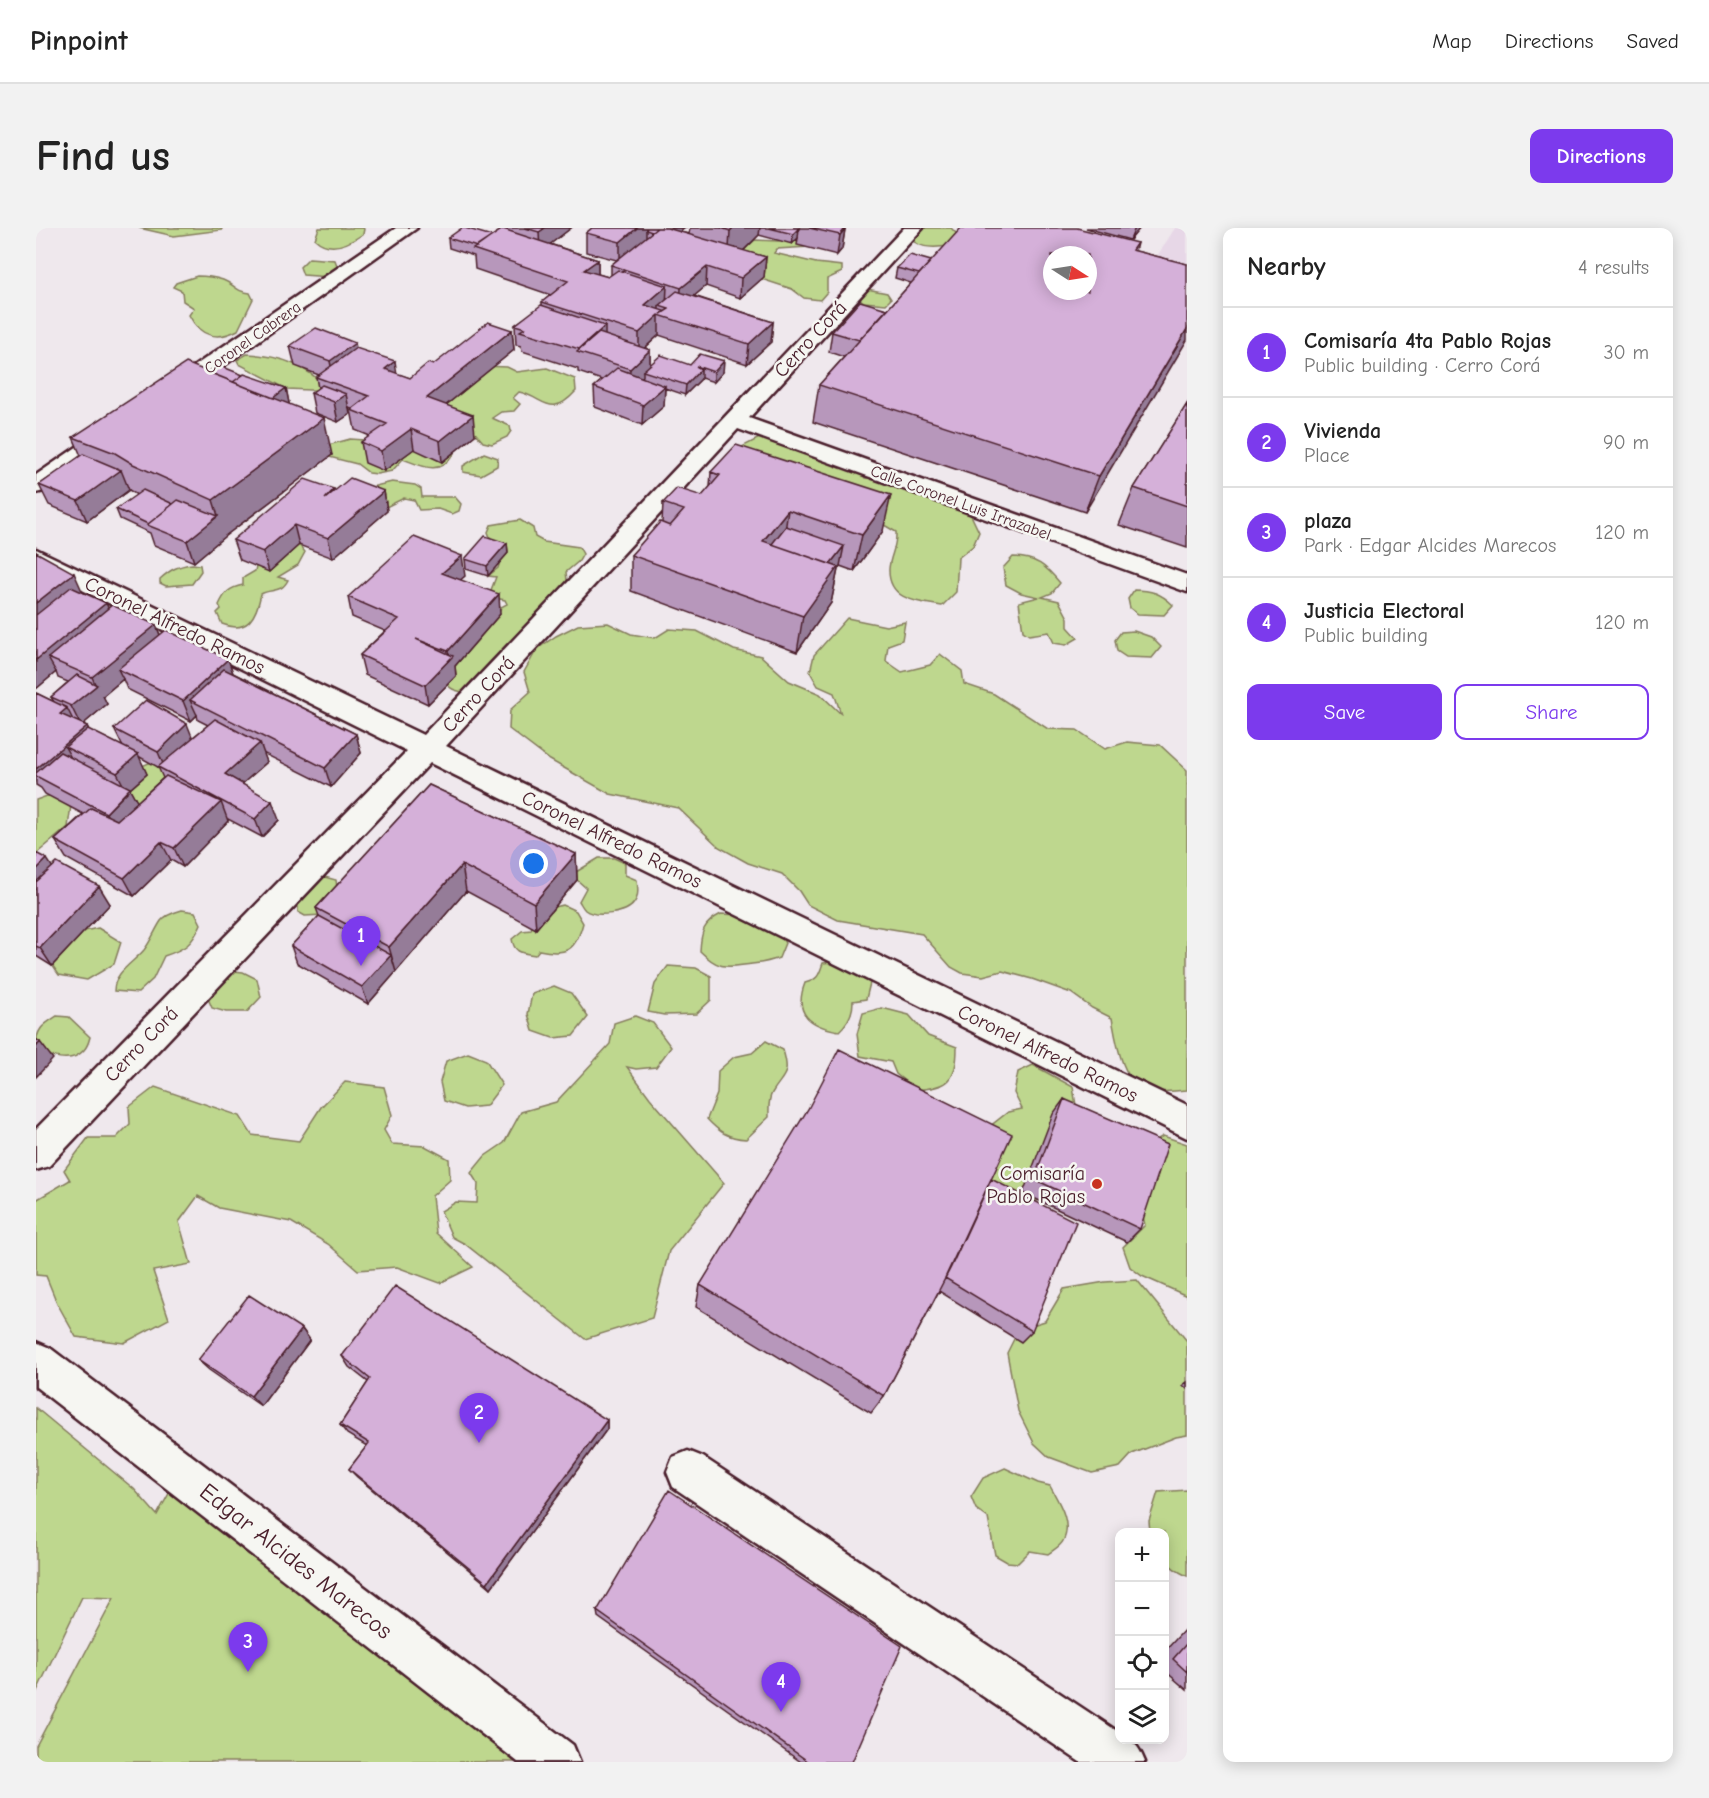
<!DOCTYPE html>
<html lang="en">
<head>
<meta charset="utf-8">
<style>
	:root { --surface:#fff; --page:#f2f2f2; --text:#222; --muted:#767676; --line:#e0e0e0; --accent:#7c3aed }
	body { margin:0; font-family:"Comic Neue",sans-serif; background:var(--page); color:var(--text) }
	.controls { position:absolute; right:18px; bottom:18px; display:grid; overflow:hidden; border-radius:12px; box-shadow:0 3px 15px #0003 }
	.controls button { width:54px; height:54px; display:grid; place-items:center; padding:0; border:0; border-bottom:2px solid var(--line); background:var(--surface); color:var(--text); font:30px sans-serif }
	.compass { position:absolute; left:1007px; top:18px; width:54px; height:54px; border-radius:50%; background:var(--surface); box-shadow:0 3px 15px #0003; rotate:102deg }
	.you { position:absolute; left:498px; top:636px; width:21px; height:21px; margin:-15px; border:4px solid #fff; border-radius:50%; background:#1a73e8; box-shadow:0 0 0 9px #1a73e833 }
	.badge { display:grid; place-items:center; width:39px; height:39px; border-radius:50%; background:var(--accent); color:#fff; font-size:20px; font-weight:700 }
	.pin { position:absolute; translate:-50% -50px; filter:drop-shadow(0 2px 3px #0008) }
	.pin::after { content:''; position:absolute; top:32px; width:21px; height:18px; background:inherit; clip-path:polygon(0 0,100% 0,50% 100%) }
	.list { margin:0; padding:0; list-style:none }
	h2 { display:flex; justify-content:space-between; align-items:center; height:78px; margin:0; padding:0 24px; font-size:26px }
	h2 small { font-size:20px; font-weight:400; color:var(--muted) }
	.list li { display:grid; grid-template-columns:39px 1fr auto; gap:18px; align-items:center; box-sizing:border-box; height:90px; padding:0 24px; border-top:2px solid var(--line) }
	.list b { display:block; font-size:22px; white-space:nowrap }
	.list p { margin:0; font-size:20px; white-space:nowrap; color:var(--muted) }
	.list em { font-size:20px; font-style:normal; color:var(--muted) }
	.actions { display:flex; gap:12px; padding:18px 24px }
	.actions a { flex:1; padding:14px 0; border:2px solid var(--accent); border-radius:12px; text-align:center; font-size:21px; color:var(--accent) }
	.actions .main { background:var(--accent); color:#fff }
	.icon { flex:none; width:33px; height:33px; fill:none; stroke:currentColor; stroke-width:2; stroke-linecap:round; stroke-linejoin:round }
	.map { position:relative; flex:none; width:1151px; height:1534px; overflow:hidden; border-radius:12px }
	header { display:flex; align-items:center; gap:36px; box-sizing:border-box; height:84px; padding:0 30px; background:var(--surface); border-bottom:2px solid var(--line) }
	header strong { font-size:28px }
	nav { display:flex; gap:33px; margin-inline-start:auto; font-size:21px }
	.intro { display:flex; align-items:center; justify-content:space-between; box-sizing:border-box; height:144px; padding:0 36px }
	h1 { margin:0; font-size:42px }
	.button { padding:15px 27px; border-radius:12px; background:var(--accent); color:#fff; font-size:21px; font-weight:700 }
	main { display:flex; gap:36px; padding:0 36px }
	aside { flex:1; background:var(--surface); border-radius:12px; box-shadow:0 3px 15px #0003 }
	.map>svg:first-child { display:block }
	.built { fill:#e7d7e7 }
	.green { fill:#bed78e; stroke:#847b5c; stroke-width:1.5 }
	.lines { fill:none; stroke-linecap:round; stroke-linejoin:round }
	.minor-casing { stroke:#4a1f2b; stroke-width:5 }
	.minor { fill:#f6f6f2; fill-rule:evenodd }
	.wall { fill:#b797bb; stroke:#4a1f2b; stroke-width:1.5; fill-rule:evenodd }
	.shaded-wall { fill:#957b98; stroke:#4a1f2b; stroke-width:1.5 }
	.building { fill:#d5b0d9; stroke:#4a1f2b; stroke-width:1.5; fill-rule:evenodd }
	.poi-dot { fill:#c8321e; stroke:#f6f6f2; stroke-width:2 }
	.labels { text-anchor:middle; stroke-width:5; stroke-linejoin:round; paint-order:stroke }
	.far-street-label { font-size:16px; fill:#4a1f2b; stroke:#f6f6f2 }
	.street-label { font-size:20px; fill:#4a1f2b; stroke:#f6f6f2 }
	.poi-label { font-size:20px; fill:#4a1f2b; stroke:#f6f6f2; text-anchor:end }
	.near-street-label { font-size:24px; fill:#4a1f2b; stroke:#f6f6f2 }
</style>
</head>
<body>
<header>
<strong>Pinpoint</strong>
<nav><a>Map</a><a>Directions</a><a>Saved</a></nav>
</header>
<div class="intro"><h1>Find us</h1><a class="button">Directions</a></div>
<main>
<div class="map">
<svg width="1151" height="1534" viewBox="0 0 1151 1534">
	<rect width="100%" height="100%" fill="#efe8ed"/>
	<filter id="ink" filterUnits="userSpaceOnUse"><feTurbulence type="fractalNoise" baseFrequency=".0167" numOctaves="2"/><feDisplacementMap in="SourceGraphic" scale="12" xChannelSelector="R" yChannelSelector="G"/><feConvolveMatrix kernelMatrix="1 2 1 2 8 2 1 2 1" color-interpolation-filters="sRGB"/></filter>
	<g filter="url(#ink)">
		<path class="built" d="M1139,0H1151V42L1118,33Z"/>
		<path class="green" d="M103,0H185L186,2L138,8Z
			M283,0H327L328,1L327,6C313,16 294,25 279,11Z
			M870,0H915L924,9L917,18C894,20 884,22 867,5Z
			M749,11L775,12L773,19L741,21L738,25L780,35L806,38V44L791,51V64L784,72L768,70L756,61L722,50L707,23L719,12L742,13Z
			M273,30L299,32L303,43L294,49L267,47L264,39Z
			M161,48C170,48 178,49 187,52C200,57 198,63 214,65L217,71L202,102C181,113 164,109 153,87L158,80L147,73L146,63L137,59L140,55Z
			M831,61L851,65L855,71L850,76L828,74L821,69Z
			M211,126C247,128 269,137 295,163L251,161L203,136L201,132Z
			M447,138L471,139L481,144L511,140L539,151L540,163C514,192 508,169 483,164L477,170L484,176L478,183L465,184L456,190L474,198L475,203L471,209L456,216L447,214L435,200L401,180Z
			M727,208L823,241L829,250L865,252L933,283L943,304L937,318L922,330L920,364L906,378C883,374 852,373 853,341C854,327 861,320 860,304L838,291L699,235L706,219Z
			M314,211L416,218L418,226C403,248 388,239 367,231L356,243L341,246L333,245L321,236L293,229L292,217Z
			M448,225L462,230L461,238L445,247L427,244V238Z
			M356,254L379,257L385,261L386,269H419L425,276L423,283L416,286L402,281L383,282L378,272L368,270L346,281L335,259Z
			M484,292L497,300L499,309L508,314L543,319L547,326L543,333L530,344L531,352L526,363L429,464C415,463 412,459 405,447L452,392L462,389L465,379L471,376L469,372L459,370L455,362L460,349L452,348L462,340L467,324L455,312L452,304L455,297Z
			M263,317L269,324L262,337L242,349L252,352C245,366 235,360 225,366C220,389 212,406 186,396L181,385L185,381L183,377C189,364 193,360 207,357V350L219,343L224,320Z
			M977,329C1000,329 1010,338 1024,355L1016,365L1006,369L1023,373L1032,390V399L1042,410L1030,417L1018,415L1013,404L993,407L987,403L983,374L1003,369L985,365L970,357L967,340Z
			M156,336L164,337L165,343L156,356L130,358L124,355V351C135,341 142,338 156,336Z
			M1098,362C1115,362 1125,365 1137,377L1128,387L1102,386L1094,380L1092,371Z
			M811,390L850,398L869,394L866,412L852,417L850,433L866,444L894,437L904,426L926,443L928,456L958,466L1012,501L1041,502L1069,521L1091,514L1124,517L1151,542V862C1139,863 1125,865 1113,863C1086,858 1080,812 1076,790L1056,780L1035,765L996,751L966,743L947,748L926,745L915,739L886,706L802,692L772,677L763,663L746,646L712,635L683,619L642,580L574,566L514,532L473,501L474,482L494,464L488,444L501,421L520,408L542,397L572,395L595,406L619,410L633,401L661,403L698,422L725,428L753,453L784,466L805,486L798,465L782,458L774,444L778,427Z
			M1098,403L1115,409L1125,419L1116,430L1090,429L1081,423L1079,412L1085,404Z
			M115,534L135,542L108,584L85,559L99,541Z
			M11,568L29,569L35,577L32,599L0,626V572Z
			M563,630H578L589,635V647L601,652C602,660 603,669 598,675C591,686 559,690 549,682C546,679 545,676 543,673L550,660L541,652L540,644Z
			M285,648L300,652L301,660L287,687L269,688L262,684V669Z
			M527,677L540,683L547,695C540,722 531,728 503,722L499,727C486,725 478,725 476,711L486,703L495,702L497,691L503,682Z
			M146,682L159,684L165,696C156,717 149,721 128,728L117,751L102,765L78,763C78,744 97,735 108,722C115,713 119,702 125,693C129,687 139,684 146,682Z
			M685,686L706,687L739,698L749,715L743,730C733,734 726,735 716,736C691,739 684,743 664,723C665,704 667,695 685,686Z
			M62,700L85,714L78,736L51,752L23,747L12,731L30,707Z
			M808,733L822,739L834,755L830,771L817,773C817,786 812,795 803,803C774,798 757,786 769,755C782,752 783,747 787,735Z
			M632,738L660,740L675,748V772L660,786L628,787L612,784L619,756Z
			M188,742L207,744L221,751L225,769L211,784H190L176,780L171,768Z
			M518,758L535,765L552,789L537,808L517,810L497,803L492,786L496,766Z
			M846,780L873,787L892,808L921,819C921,853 913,859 880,862L860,846L855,834L824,828L821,806L827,785Z
			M21,788L33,789L54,809C53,813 51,819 48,822C35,837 12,829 0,819C0,801 7,797 21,788Z
			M599,788L617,795L635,819L620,839L600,841L591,839L614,870L688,955L633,1023L616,1090L549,1111L429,1016L416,1009L405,983L420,974L441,975L442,956L435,945L449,928L468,915L485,884L520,874L574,816L578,795Z
			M730,813L747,822C755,849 747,846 736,865C732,871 733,882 733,889L710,911C692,910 683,904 671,891L681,866L682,843L698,829L716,825Z
			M432,825L450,832L466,857L450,878L429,880L408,873L404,854L410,833Z
			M997,837L1037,859L1042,890L1002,972L991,982L974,984L946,942L953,899L972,884L986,881L978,865L982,844Z
			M309,854L348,859L356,887L348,902L356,916L389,918L413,931L414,952L396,968L400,1005L437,1039L404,1055L361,1039L322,1042L292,1016L255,994L183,980L162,968L143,994L155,1036L117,1043L133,1091L88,1115L40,1109L21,1075L10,1048L0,1047V972L34,952L28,942L52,910H80L94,896L93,879L119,859L204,888L216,907L263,913L285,879Z
			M1127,908L1151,916V1068L1106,1048L1094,1039L1087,1019L1109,997L1104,976L1110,918Z
			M1101,1052L1151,1113V1207L1140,1209L1096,1226L1084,1239L1056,1245L1013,1229L998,1215L982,1183L971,1125L983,1101L1009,1093L1028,1061L1069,1054Z
			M0,1180L98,1261L121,1287L145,1244L495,1534H0V1518L78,1370L46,1369L0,1465Z
			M969,1240L1002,1255L1014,1258C1022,1273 1037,1295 1027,1313C1025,1318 1017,1322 1012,1326L994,1323L982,1335L971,1334L959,1327L952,1290L940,1281L935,1269L947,1250Z
			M1151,1262V1348C1126,1336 1128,1331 1128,1304H1114L1113,1293L1122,1264Z"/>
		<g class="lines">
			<g class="minor-casing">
				<path id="minor" d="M360,0H381L138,173L130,175L122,173L119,168L122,163Z
					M868,0H887L713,190L1151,347V364L702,201L410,518L1151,877V910L394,535L13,938L0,942V901L371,523L0,339V321L387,507Z
					M82,194L90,196L93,201L90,206L8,263L0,265V247L74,196Z
					M0,1114L14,1120L537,1517L544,1534H482L0,1159Z
					M652,1223L667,1229L1084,1505V1512C1100,1512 1103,1520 1109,1534H1044L637,1259L631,1244L637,1229Z"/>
			</g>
			<use href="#minor" class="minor"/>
		</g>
		<path class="wall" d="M463,0H535L514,16L562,32V46L572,49L575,48V37L581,32L550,24V5L556,0H610V1L611,0H649L644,4L653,6L654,0H805L809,1L806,21L801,27L761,17L762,10L756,16L723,7L707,23L730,29L728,49L704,70L670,58L658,68L737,94L735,114L711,136L623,107L609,120L614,122V137H654L687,144L678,154L665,150V151L649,167L629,160L628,178L606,197L559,179L558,159L566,152L542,144V141L486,123L485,118L480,117L479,97L506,78V74L515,67L439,41L438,28L413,20L412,10L456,8L464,3Z
			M1050,0H1104L1094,12Z
			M1101,15L1099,23L1151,36L1049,284L777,194L783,157L808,129L793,124L796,104L851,82L875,55L859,50L861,40L895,33Z
			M476,102L478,122L410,177L439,207L406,234L378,221L348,243L329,235L325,214L334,208L319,202L315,182L316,181L313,180L314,186L302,194L279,185L275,165L282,160L280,149L283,147L259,138L254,118L320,120L361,146L374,150L397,137Z
			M172,144L207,147L250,160L253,176L296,227L189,308L158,334L118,317L114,305L84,291L80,281L101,267L93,262L51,293L13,277L3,257L45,228L37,209Z
			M1151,176V320L1083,297L1098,260Z
			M675,244L847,303L818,343L804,338L802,341L795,375L761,424L595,363V327L626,295L627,275L666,268L674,259Z
			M298,261L299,263H348L351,283L297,330L263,317L233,344L204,332L197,312Z
			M471,315L472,325L452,348L430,341L429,331Z
			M0,324L47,365L70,375L72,380L120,397L124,407L192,431L197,445L320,506L325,525L295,559L227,525L231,534L206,556L243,592L226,609L192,591V593L147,639L135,632L98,668L30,630L19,612L47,586L9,566L5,560L0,557V465L18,474L15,469L32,454L22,450L20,444L0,461ZM87,451L91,461L155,493L161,487L162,492L172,497L157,509L78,501L87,519L53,502L51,498L47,496L71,476L67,468ZM102,528L122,539L127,550L101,574L94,561L111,546Z
			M429,348L424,352L464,386L419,438L420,448L392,476L329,447L324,427L349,403L316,389L312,369Z
			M393,557L540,626L541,652L500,701L430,663L332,776L261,735L255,718L283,688L280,680Z
			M0,625L16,639L74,676L16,738L0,728Z
			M1028,871L1104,1001L1091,1014L987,965L1017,886Z
			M955,951L996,1103L985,1114L903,1063L848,1168L835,1185L660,1079L664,1057Z
			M266,1101L274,1112L225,1178L173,1142L162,1132Z
			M306,1128L571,1192V1201L455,1360L321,1249L313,1241L331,1218L311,1206L304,1197L332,1154L313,1139Z
			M1151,1154V1161L1147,1157Z
			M561,1383L816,1534H765L562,1389Z
			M1151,1399V1462L1128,1442V1424Z"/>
		<path class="shaded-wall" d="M509,0H535L504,24L503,4Z
			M601,0H610V12L584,33V14Z
			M635,0H649L624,17Z
			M697,0H724L723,7L692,38L694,3Z
			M763,0L762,10L756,16L757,6Z
			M1099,0H1104L1094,12Z
			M809,1L806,21L801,27L804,7Z
			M730,29L728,49L704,70L705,50Z
			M562,32V52L548,42Z
			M671,39L670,58L644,80L645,60Z
			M631,58L630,78H623V84L609,77Z
			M623,87V107L603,125V105Z
			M737,94L735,114L711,136L713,116Z
			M569,98V118L543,124V121Z
			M1151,101V112L1049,284L1063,248Z
			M476,102L478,122L394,190L391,170Z
			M319,115L323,135L298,153L294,133Z
			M614,122V142L607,143V148L593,161L594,141Z
			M359,133L362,154L349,141Z
			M688,133L687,144L678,154V144Z
			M665,141V151L649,167L650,157Z
			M629,158L628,178L606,197L607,177Z
			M250,160L254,180L225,179Z
			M310,166L314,186L302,194L298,174Z
			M437,187L439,207L406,234L404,213Z
			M288,190L296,227L189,308L158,334L151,313L182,288L177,272Z
			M375,201L378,221L348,243L345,223Z
			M85,242L93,262L51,293L42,273Z
			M348,263L351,283L297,330L292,310Z
			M855,267L847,303L818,343L826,307Z
			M752,282L747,318L735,333L727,313Z
			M258,297L263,317L233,344L227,324Z
			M471,315L472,325L452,348L451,338Z
			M808,318L804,338L802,341L795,375L761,424L767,388L783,350Z
			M426,328L429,348L409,365L406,345Z
			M38,345L51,374L0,416V375Z
			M463,366L464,386L419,438L420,448L392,476L389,457L413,432L412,423Z
			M70,375L79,395L12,430L20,444L0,461V432Z
			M120,397L128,417L82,441L87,451L67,468L71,476L45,498L35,478L60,458L56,449Z
			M192,431L199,451L154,472L161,487L155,493L147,473Z
			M31,480L41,500L24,486Z
			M151,496L159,516L130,543L122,524Z
			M51,498L61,518L29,519L39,537L0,546V541Z
			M320,506L325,525L295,559L289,540Z
			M224,515L231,534L196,565L189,546Z
			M102,526L111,546L94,561L104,579L80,603L70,585L91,564L81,545Z
			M236,573L243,592L226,609L219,591Z
			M185,574L192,593L147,639L138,620Z
			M125,614L135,632L98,668L88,650Z
			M540,626L541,652L500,701L498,675Z
			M11,631L23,649L0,672V642Z
			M426,637L430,663L360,744L353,719Z
			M63,658L74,676L16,738L4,720Z
			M355,727L360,744L332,776L326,759Z
			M4,814L17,831L0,849V819Z
			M266,1101L274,1112L225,1178L215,1168Z
			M571,1192V1201L455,1360L451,1355Z"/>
		<path class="building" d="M426,0H429L456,8L441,19L412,10Z
			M489,0H509L503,4Z
			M556,0H601L584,14L550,5Z
			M611,0H621L616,4L610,2Z
			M621,0H631L730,29L705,50L671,39L645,60L575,37Z
			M685,0H697L694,3Z
			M733,0H763L757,6Z
			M773,0H805L809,1L804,7Z
			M925,0H1041L1101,15L1096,22L1151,36V101L1063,248L783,157ZM1016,27H1052V63H1016Z
			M467,1L562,32L548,42L572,49L582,42L631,58L609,77L628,83L625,86L633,81L623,78L641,63L737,94L713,116L623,87L603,105L506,74L532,53L437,21Z
			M874,27L895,33L883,46L861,40Z
			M824,73L851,81L823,112L796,104Z
			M505,77L569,98L543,121L484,103L489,100L479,97Z
			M452,94L476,102L391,170L437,187L404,213L375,201L345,223L325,214L351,196L315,182L333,168L280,149L320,120L359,133L349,141L374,150L392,135L397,137Z
			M280,100L319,115L294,133L254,118Z
			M563,105L614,122L594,141L541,124Z
			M664,126L688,133L678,144L660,138L665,141L650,157L607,143L625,127L654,137Z
			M150,135L288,190L177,272L97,236L79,225L37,209Z
			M182,137L207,147L197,154L172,144Z
			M581,140L629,158L607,177L558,159Z
			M208,146L250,160L237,170L197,154Z
			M286,157L310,166L298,174L275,165Z
			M1151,176V278L1098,260Z
			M700,217L855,267L826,307L752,282L727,313L802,339L767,388L595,327L624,294L634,298L648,282L627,275L641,260L666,268L684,247L675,244Z
			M47,226L85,242L42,273L3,257Z
			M314,250L348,263L292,310L258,297L227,324L197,312L269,251L298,261L289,271Z
			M107,262L137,276L112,296L80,281Z
			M142,272L182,288L151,313L111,297Z
			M750,298L808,318L794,336L736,316Z
			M449,308L471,315L451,338L429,331Z
			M378,309L426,328L406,345L463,366L412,423L380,411L417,428L389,457L324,427L363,391L312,369Z
			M0,324L38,345L0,375Z
			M35,359L70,375L0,432V387Z
			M76,377L120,397L56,449L12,430Z
			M130,402L192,431L147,473L82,441Z
			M188,441L320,506L289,540L154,472Z
			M41,447L61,457L35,478L15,469Z
			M0,465L31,480L24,486L51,498L0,541Z
			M110,472L151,496L122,524L78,501Z
			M179,491L224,515L189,546L236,573L219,591L122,539Z
			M52,501L102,526L81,545L29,519Z
			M24,524L94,560L70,585L0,548V545Z
			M130,548L185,574L138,620L125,614L88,650L19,612L55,580L81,592Z
			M393,557L540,626L498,675L426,637L353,719L280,680Z
			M0,625L11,631L0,642Z
			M21,635L63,658L4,720L0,718V654Z
			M283,688L355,727L326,759L255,718Z
			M0,811L4,814L0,819Z
			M803,821L976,906L915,1039L848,1168L664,1057L772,881Z
			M1028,871L1132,916L1104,1001L998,951Z
			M955,951L1040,994L996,1103L909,1050Z
			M359,1058L571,1192L451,1355L313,1241L333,1215L304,1197L334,1151L306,1128Z
			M213,1067L266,1101L215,1168L162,1132Z
			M633,1262L866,1418L816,1534H773L561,1383Z
			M1151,1415V1444L1137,1431Z"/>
	</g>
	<circle class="poi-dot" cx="1061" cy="956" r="6"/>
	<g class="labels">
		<g class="far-street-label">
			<text transform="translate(216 109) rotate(-35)" y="6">Coronel Cabrera</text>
			<text transform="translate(925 274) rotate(20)" y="6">Calle Coronel Luis Irrazabel</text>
		</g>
		<g class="street-label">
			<text transform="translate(774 111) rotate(-47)" y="7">Cerro Corá</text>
			<text transform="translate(139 397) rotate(26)" y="7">Coronel Alfredo Ramos</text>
			<text transform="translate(442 466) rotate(-47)" y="7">Cerro Corá</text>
			<text transform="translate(576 611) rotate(26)" y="7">Coronel Alfredo Ramos</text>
			<text transform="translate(105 816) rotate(-46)" y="7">Cerro Corá</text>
			<text transform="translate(1012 825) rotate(26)" y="7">Coronel Alfredo Ramos</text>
		</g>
		<g class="poi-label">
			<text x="1049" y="952">Comisaría<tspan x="1049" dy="23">Pablo Rojas</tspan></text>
		</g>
		<g class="near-street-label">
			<text transform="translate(260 1333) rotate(38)" y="8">Edgar Alcides Marecos</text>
		</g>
	</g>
</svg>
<div class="controls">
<button>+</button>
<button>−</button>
<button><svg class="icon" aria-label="locate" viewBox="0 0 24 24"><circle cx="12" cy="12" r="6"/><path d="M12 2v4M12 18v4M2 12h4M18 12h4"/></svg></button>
<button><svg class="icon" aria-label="layers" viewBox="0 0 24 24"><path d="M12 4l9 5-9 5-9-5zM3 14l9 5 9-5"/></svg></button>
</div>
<svg class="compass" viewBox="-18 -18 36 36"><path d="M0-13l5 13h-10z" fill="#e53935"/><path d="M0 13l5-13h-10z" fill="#767676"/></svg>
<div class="you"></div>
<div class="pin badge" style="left:325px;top:738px">1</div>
<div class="pin badge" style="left:443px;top:1215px">2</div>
<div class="pin badge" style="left:212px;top:1444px">3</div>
<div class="pin badge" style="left:745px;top:1484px">4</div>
</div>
<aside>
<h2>Nearby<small>4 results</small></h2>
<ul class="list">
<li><span class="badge">1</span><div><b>Comisaría 4ta Pablo Rojas</b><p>Public building · Cerro Corá</p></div><em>30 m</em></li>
<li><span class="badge">2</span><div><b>Vivienda</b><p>Place</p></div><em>90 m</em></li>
<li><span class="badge">3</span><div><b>plaza</b><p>Park · Edgar Alcides Marecos</p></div><em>120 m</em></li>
<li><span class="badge">4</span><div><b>Justicia Electoral</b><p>Public building</p></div><em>120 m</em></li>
</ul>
<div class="actions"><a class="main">Save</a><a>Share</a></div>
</aside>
</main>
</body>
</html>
